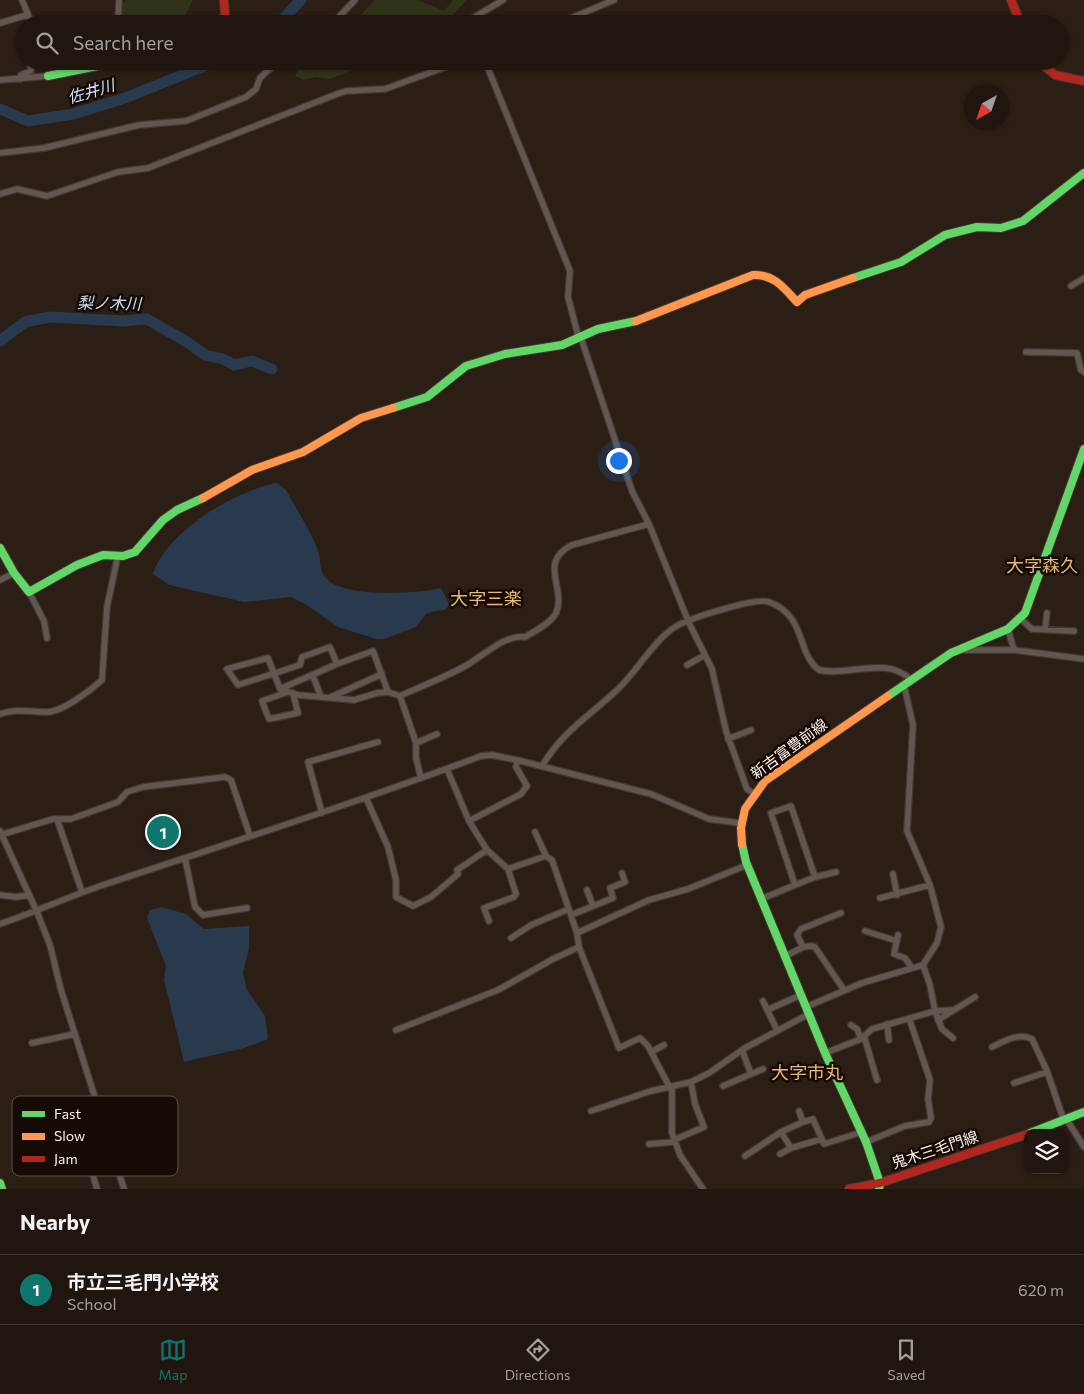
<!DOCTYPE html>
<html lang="en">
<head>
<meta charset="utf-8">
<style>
	:root { --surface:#20160f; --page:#2d231d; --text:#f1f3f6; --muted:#a29f9e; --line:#3d352f; --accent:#0f766e }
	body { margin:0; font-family:Commissioner,"Noto Sans JP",sans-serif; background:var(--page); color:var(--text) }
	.controls { position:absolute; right:15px; bottom:15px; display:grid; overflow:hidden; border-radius:10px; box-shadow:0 1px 4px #0004 }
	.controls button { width:45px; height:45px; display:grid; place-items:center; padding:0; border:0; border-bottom:1px solid var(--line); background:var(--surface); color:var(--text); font:25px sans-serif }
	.compass { position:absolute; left:964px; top:85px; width:45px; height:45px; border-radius:50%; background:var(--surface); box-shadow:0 1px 4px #0004; rotate:220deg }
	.you { position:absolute; left:618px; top:460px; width:18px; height:18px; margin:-12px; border:4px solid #fff; border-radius:50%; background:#1a73e8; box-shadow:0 0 0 8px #1a73e833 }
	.badge { display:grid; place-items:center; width:32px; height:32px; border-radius:50%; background:var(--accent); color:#fff; font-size:16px; font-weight:700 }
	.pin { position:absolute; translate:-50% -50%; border:2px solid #fff; box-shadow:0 1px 5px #0006 }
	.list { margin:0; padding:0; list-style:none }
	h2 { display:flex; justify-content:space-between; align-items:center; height:65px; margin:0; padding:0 20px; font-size:21px }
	h2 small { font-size:16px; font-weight:400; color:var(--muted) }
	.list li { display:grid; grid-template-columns:32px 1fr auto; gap:15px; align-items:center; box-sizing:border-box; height:70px; padding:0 20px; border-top:1px solid var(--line) }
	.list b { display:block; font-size:19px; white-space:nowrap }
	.list p { margin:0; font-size:16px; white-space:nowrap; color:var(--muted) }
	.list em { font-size:16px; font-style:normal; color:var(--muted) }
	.icon { flex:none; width:28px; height:28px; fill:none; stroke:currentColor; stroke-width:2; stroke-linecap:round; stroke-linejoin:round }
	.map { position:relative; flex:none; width:1084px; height:1189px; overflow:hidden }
	.search { position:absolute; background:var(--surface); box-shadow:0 1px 4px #0004; left:15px; right:15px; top:15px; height:55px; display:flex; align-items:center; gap:12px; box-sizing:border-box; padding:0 18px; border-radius:28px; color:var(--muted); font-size:19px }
	.sheet { height:135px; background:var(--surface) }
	nav { display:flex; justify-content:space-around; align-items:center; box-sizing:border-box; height:70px; border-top:1px solid var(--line); background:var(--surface); font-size:14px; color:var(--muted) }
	nav a { display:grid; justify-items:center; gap:2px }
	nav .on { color:var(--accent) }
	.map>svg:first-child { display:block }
	.green { fill:#2f3317 }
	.water { fill:#293a4f }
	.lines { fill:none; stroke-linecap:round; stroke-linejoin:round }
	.river { stroke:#293a4f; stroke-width:11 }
	.street-casing { stroke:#423832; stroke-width:8 }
	.fast-casing { stroke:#423832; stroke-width:10 }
	.slow-casing { stroke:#423832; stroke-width:10 }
	.jam-casing { stroke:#423832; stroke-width:10 }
	.street { stroke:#625750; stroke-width:5.5 }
	.fast { stroke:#63d668; stroke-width:8 }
	.slow { stroke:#ff974d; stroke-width:8 }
	.jam { stroke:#b3261e; stroke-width:8 }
	.labels { text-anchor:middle; stroke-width:5; stroke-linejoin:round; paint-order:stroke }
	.street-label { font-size:15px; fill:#fdf3ec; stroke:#150a04 }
	.water-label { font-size:16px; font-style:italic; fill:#c9e1fe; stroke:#150a04 }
	.quarter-label { font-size:18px; fill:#e7b876; stroke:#150a04 }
	.key { fill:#150a04; stroke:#5b504a; stroke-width:1 }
	.key-label { font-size:14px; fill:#fdf3ec }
</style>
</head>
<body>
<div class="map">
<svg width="1084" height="1189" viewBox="0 0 1084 1189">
	<rect width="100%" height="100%" fill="#2b1e14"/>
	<path class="green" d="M126,0H193L184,17L172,24H111L110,18Z
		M375,0H418L444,11L453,0H467L444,24H352Z
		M303,61H376L330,79L316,77L304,80L295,76Z"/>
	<path class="water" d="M277,483L286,490C295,507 314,536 319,554C321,565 319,573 329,581C348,597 417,594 441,588L450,606L444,610L434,611L426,614L416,627L384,639H376L338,627L305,604L291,597L244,602L169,585L153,574C166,532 236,490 277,483Z
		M161,907L186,914L204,929L249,926V948L243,973L247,990L265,1016L268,1039L244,1048L184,1062L164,980L166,966L147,918L150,910Z"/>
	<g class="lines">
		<path class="river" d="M278,24L301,0
			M0,109L28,121L73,114L125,98L217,61
			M0,341L25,322L39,319L51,317L122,321L147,319L187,342L205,355L223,359L234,365L252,361L272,369"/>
		<g class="street-casing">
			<path id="street" d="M22,0L32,24
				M0,23L27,15
				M118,24L119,0
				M332,24L355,0
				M463,24L503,0
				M557,24L614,0
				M60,61L64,74
				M485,61L570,271L568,297L579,339
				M20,79L21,75L31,71L30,61
				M0,80L48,76
				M0,153L44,148L139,125L186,121L246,97L256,89L260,78L266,72L280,61
				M0,194L17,189L47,196L118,172L148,168L337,94L346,91L385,89L462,61
				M1071,286L1084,278
				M581,338L632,491L649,524L689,623L712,669L726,731L747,789L753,793
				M1026,352L1077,353L1081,370L1084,372
				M0,580L14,573
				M29,592L44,621L47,638
				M1020,618L1032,629L1074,631
				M1008,629L1014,650L1084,659
				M1045,629L1047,613
				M959,650H1014
				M337,664L330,647L302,657L300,665L238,685L227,669L268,658L280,689L298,695L354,700L377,693L388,692L400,696C422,686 446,677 467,665C483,656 505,634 525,637C535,631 551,623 556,613C567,589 537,562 572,545L649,524
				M687,665L705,655
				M313,676L321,697
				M280,689L337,664L373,651L388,692
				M288,692L262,701L269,719L298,713L293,693
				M400,696L416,743V758L421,778
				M331,697L382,674
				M0,714C17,708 29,712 46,712C61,713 91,690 102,680L107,607L118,555
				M728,739L751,730
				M416,743L437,734
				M542,766C562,732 588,717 616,691C636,673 653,641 675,627C687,619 756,597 769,602C807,616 796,653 819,670C848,677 887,655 911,680
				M447,769L469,821L487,850L508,869L516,894L514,897L484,908L489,921
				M366,798L388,847L396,880V897L413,906L431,897L458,874L457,870L487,850
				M322,813L308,762L378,742
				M57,819L82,892
				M469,821L521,794L527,786L516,767L517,760
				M0,831L37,912L50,945L61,990L124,1189
				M535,832L546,856
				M0,835L53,819H71L118,802L127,792L143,787L225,777L231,780L250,836
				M185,858L195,907L203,915L247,908
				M508,869L546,856L552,860L577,933
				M893,874L897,895
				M795,885L771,813L791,806L815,877
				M587,890L593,906
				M0,895L16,897L29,895
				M880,898L930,885
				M761,899L815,877L836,872
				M571,915L613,898L610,888L625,882L622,873
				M0,924C35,912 68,897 103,885C229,843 356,803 481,756L492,755L517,760L651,794L709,819L740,823
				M865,931L897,941
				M898,935L894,954L905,958L912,968
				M511,938L531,925L569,909
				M803,947L811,946L815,947L844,990
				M784,957L803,947L797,935L801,929L841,913
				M763,1001L777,1030
				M806,1007L862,983L923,965
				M767,1010L801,995
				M938,1020L975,997
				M887,1024L889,1040
				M851,1025L857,1029L861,1039
				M396,1030L498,990L553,959L579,947
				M864,1036L877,1080
				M953,1038L942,1029L935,1011L954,1010
				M32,1043L75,1034
				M992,1047C1004,1041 1019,1032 1032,1039L1047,1071L1064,1121
				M651,1052L664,1045
				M825,1053L861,1039L872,1029L935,1011L930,985L923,965L937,943L941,927L930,885L907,831L913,725L904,685
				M751,1074L763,1069
				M1014,1083L1047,1072
				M723,1086L751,1074L742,1050
				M672,1087V1133L680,1155L703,1189
				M670,1088L648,1046L640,1038L619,1048L579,947L577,933L649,900L688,889L747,865
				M591,1111L651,1091L691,1082L709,1073L745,1048L809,1014
				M799,1111L803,1122L813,1119L824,1144L862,1132
				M1067,1120L1084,1147
				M781,1132L803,1122
				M674,1140L704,1127L695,1104L691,1082
				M866,1142L905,1126L929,1122L931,1118L928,1099L930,1080L909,1018
				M649,1144L675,1142
				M85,1149L97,1189
				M70,1154L108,1141
				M780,1154L791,1148
				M745,1156L781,1132L791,1148L822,1139"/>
		</g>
		<g class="fast-casing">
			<path id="fast" d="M48,76L122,61
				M853,278L901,262L945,235L977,227L1001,228L1023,221L1084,173
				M393,408L427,397L466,366L505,354L562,345L598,329L636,321
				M0,548L14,573L29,592L77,565L103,555L123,556L135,552L163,520L177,510L203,498
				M888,696L951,653L1008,629L1025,613L1084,449
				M742,844L746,862L825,1053L866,1142L880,1183L879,1189
				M1030,1133L1084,1112
				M0,1183L2,1189"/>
		</g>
		<g class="slow-casing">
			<path id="slow" d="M636,321L753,275C774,274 784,288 797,302L805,295L853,278
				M203,498L252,470L303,452L361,418L393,408
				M742,844L741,828L745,809L765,781L888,696"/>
		</g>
		<g class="jam-casing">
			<path id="jam" d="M1011,0L1021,24
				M215,24L225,16L224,0
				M1038,61L1055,75L1084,81
				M849,1189L880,1183L1028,1134"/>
		</g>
		<use href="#street" class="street"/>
		<use href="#fast" class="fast"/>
		<use href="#slow" class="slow"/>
		<use href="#jam" class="jam"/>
	</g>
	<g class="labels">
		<g class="street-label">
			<text transform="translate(789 749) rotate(-36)" y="5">新吉富豊前線</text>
			<text transform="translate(935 1150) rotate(-18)" y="5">鬼木三毛門線</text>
		</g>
		<g class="water-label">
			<text transform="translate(91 91) rotate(-16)" y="6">佐井川</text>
			<text transform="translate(109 303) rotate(1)" y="6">梨ノ木川</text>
		</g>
		<g class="quarter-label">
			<text x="1042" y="572">大字森久</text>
			<text x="486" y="605">大字三楽</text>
			<text x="807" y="1079">大字市丸</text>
		</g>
	</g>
	<rect x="12" y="1096" width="166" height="80" rx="8" class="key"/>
	<rect x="22" y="1111" width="23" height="6" fill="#63d668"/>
	<rect x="22" y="1133" width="23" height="7" fill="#ff974d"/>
	<rect x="22" y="1156" width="23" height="6" fill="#b3261e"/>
	<g class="key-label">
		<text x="54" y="1119">Fast</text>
		<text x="54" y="1141">Slow</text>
		<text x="54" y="1164">Jam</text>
	</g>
</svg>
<div class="controls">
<button><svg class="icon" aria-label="layers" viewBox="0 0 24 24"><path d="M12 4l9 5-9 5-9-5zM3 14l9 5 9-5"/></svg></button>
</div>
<svg class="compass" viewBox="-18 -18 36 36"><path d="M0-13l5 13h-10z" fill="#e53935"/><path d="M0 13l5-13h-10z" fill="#a29f9e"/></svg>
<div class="you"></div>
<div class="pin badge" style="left:163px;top:832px">1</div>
<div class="search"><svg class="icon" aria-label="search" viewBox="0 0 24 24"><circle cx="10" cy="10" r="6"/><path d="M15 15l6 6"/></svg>Search here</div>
</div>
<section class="sheet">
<h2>Nearby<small></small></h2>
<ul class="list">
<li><span class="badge">1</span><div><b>市立三毛門小学校</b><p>School</p></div><em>620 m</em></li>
</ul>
</section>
<nav>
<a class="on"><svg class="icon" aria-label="map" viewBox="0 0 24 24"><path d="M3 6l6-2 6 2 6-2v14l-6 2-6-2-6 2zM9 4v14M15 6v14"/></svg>Map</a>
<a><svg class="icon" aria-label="directions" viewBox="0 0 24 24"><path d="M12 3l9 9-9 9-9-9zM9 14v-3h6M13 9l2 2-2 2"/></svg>Directions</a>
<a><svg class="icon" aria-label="saved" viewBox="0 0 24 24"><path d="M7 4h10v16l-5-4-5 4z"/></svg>Saved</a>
</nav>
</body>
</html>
